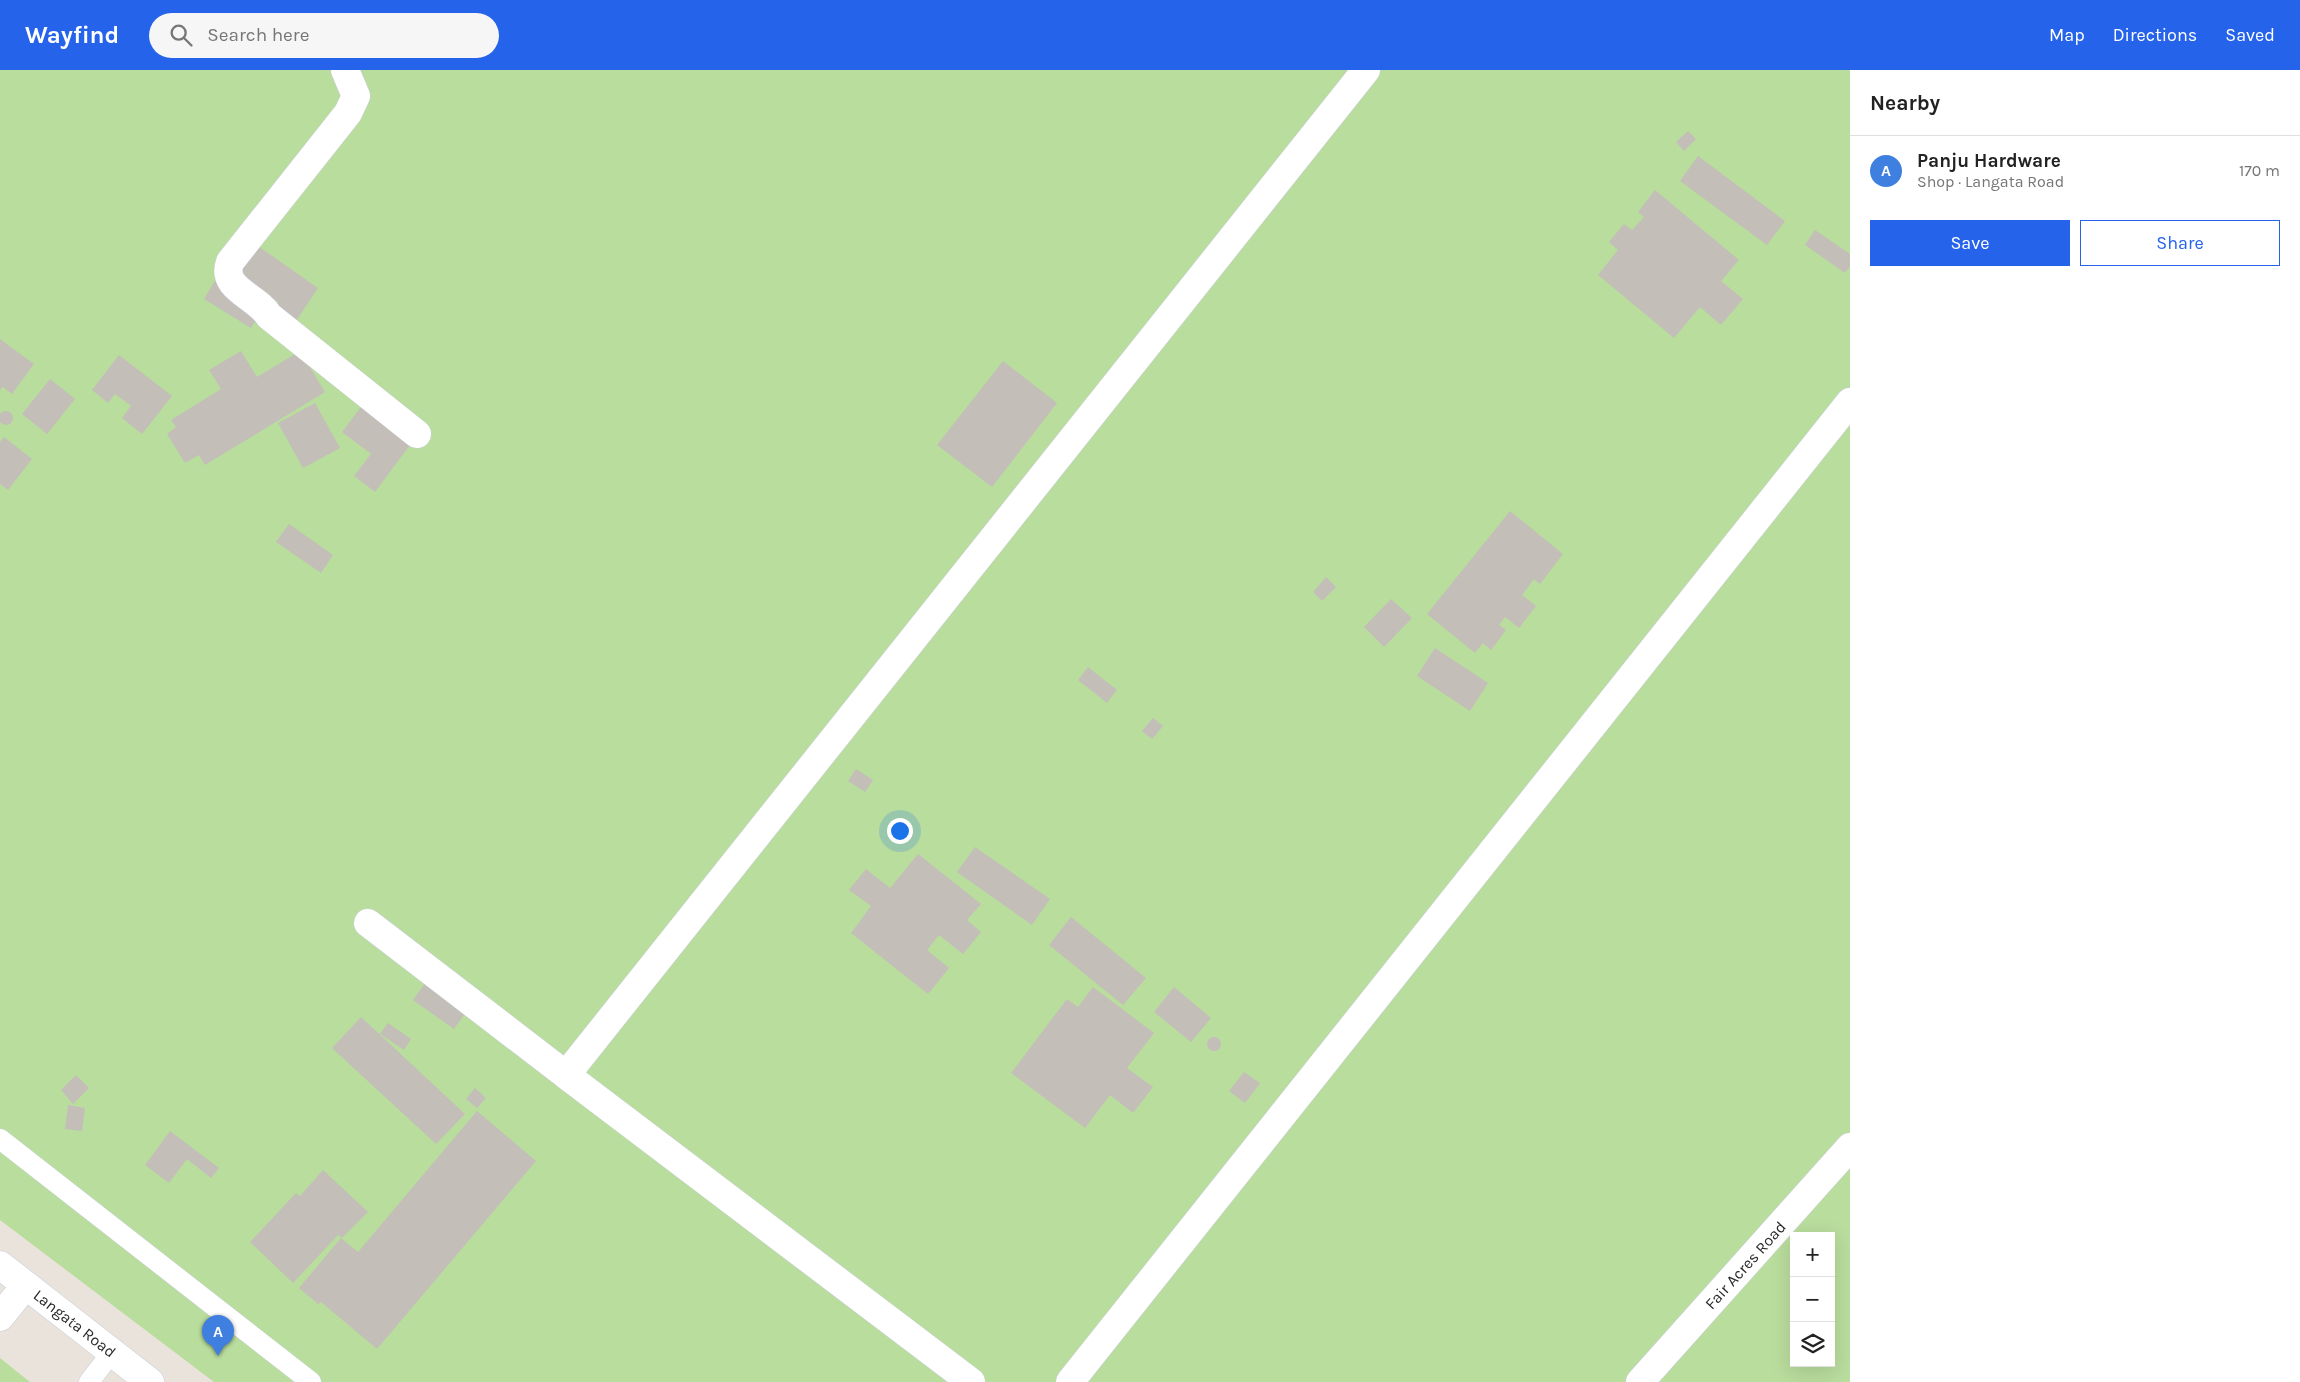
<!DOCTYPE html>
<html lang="en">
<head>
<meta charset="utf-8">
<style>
	:root { --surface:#fff; --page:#f6f6f6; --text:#222; --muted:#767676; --line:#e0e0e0; --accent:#2563eb }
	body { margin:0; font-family:Karla,sans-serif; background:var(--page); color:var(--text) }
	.controls { position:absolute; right:15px; bottom:15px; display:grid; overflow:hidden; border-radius:0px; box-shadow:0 5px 20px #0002 }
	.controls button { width:45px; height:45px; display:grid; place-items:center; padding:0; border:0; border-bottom:1px solid var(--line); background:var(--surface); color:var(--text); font:25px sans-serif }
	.you { position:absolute; left:899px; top:760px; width:18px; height:18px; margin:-12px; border:4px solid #fff; border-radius:50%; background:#1a73e8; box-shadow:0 0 0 8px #1a73e833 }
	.badge { display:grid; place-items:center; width:32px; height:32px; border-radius:50%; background:var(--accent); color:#fff; font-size:16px; font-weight:700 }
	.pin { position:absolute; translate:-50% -41px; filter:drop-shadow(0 1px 2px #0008) }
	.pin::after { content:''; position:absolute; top:26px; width:18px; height:15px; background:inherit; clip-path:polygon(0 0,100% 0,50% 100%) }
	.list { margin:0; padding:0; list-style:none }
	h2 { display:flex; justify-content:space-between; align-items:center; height:65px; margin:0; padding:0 20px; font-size:21px }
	h2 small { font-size:16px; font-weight:400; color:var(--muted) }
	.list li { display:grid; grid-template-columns:32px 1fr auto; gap:15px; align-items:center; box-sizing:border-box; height:70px; padding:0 20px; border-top:1px solid var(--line) }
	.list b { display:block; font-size:19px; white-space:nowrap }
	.list p { margin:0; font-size:16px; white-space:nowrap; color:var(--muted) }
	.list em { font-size:16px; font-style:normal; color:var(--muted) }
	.actions { display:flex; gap:10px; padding:15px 20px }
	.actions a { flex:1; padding:11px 0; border:1px solid var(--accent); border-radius:0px; text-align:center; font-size:18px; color:var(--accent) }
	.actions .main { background:var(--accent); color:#fff }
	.icon { flex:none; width:28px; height:28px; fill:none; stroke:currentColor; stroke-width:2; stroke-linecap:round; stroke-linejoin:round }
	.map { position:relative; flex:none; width:1850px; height:1312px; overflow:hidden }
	header { display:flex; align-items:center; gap:30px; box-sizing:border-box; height:70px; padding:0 25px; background:var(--accent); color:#fff }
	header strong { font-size:24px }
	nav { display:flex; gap:28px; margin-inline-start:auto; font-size:18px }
	.search { width:350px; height:45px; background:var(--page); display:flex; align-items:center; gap:12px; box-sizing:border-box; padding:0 18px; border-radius:28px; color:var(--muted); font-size:19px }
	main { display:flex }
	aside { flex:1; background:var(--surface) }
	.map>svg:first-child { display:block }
	.green { fill:#b9dd9d; fill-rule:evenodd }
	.building { fill:#c3beb8 }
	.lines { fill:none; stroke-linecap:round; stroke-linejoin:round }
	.lane-casing { stroke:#cbcfda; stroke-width:21 }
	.street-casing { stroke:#cbcfda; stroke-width:29 }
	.secondary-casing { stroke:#cbcfda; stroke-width:29 }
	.lane { stroke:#fff; stroke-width:20 }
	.street { stroke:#fff; stroke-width:28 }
	.secondary { stroke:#fff; stroke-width:28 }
	.labels { text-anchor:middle; stroke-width:5; stroke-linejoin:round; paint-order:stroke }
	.street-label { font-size:16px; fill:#292929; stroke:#fff }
</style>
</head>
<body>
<header>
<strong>Wayfind</strong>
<div class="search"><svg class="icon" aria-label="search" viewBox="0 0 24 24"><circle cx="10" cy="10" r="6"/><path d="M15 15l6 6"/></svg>Search here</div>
<nav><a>Map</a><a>Directions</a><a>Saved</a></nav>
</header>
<main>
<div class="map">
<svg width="1850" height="1312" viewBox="0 0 1850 1312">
	<rect width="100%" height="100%" fill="#eae3dc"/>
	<path class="green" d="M0,0H1850V1312H214L0,1150ZM1794,1166H1831V1293H1794Z
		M0,1288L30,1312H0Z"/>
	<path class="building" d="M1688,61L1696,69L1684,81L1676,72Z
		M1698,86L1785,151L1767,175L1680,111Z
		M1655,120L1739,190L1721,211L1743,229L1721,255L1700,237L1674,268L1598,205L1618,180L1609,172L1624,154L1632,160L1644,147L1638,142Z
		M1815,160L1850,184V196L1845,203L1805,175Z
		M258,176L318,218L290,260L269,245L278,232L238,205Z
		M216,209L263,239L251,258L204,229Z
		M0,269L34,294L12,324L3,317L0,320Z
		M241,281L257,307L300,281L325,322L205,395L199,385L185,393L167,364L176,357L171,350L221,319L209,300Z
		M119,285L172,326L142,364L122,348L131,336L115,324L108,333L92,320Z
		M1003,291L1057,333L992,417L937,375Z
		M50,309L75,329L47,364L22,344Z
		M315,333L340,378L303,398L278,353Z
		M361,337L410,375L375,422L354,406L371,384L342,362Z
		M-1 348a7 7 0 1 1 14 0a7 7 0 1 1-14 0Z
		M4,367L32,389L8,420L0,414V372Z
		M1510,441L1563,484L1540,514L1534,509L1522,525L1536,536L1519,558L1505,547L1499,555L1506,560L1491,580L1483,573L1475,583L1427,544Z
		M289,454L333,485L321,503L276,472Z
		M1326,507L1336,517L1322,531L1313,522Z
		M1391,529L1412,548L1384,577L1364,557Z
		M1435,578L1488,613L1470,641L1417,606Z
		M1088,597L1117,620L1107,633L1078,610Z
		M1153,648L1163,656L1152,669L1142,661Z
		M856,699L873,710L865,722L848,711Z
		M975,777L1050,829L1032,855L957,802Z
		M918,784L981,834L967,850L981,862L963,884L939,865L927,880L949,898L928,924L851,863L871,836L849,820L866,799L890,818Z
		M1071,847L1146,908L1123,935L1049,875Z
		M425,913L466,942L454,959L413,930Z
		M1093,917L1154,963L1127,998L1153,1017L1133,1043L1110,1025L1085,1058L1011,1003L1067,929L1078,937Z
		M1174,917L1211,948L1191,972L1154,942Z
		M361,947L465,1044L436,1074L332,978Z
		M388,953L411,969L404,980L380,964Z
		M1207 974a7 7 0 1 1 14 0a7 7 0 1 1-14 0Z
		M1244,1002L1260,1013L1245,1033L1229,1021Z
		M76,1005L89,1018L73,1034L61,1020Z
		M475,1018L486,1028L477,1038L466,1029Z
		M68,1035L85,1038L82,1061L65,1059Z
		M477,1041L536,1091L377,1279L321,1232L318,1234L299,1218L341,1168L358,1182Z
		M170,1061L219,1098L211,1108L187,1089L169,1113L145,1095Z
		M323,1100L368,1142L342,1168L338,1165L293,1213L250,1172L296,1123L300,1126Z"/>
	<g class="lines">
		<g class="lane-casing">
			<path id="lane" d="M0,1069L311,1312
				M89,1312L112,1282"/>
		</g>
		<g class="street-casing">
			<path id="street" d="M345,0L356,26L348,43L230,192C220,219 257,226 269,246L417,364
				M368,853L566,1005
				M0,1247L26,1215
				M971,1312L566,1005L1366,0
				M1070,1312L1850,332
				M1640,1312L1850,1077"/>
		</g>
		<g class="secondary-casing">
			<path id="secondary" d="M0,1195L150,1312"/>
		</g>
		<use href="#lane" class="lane"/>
		<use href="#street" class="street"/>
		<use href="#secondary" class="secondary"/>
	</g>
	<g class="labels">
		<g class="street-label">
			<text transform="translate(1745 1195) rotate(-48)" y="6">Fair Acres Road</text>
			<text transform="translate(75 1253) rotate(38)" y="6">Langata Road</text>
		</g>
	</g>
</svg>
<div class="controls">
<button>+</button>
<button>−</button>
<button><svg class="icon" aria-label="layers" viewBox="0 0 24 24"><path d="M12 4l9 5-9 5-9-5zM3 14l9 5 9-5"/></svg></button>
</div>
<div class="you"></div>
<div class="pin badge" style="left:218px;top:1286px;background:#3f7fe0">A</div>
</div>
<aside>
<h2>Nearby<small></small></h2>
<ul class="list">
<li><span class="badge" style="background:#3f7fe0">A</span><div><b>Panju Hardware</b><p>Shop · Langata Road</p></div><em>170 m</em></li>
</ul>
<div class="actions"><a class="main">Save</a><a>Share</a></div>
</aside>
</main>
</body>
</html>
